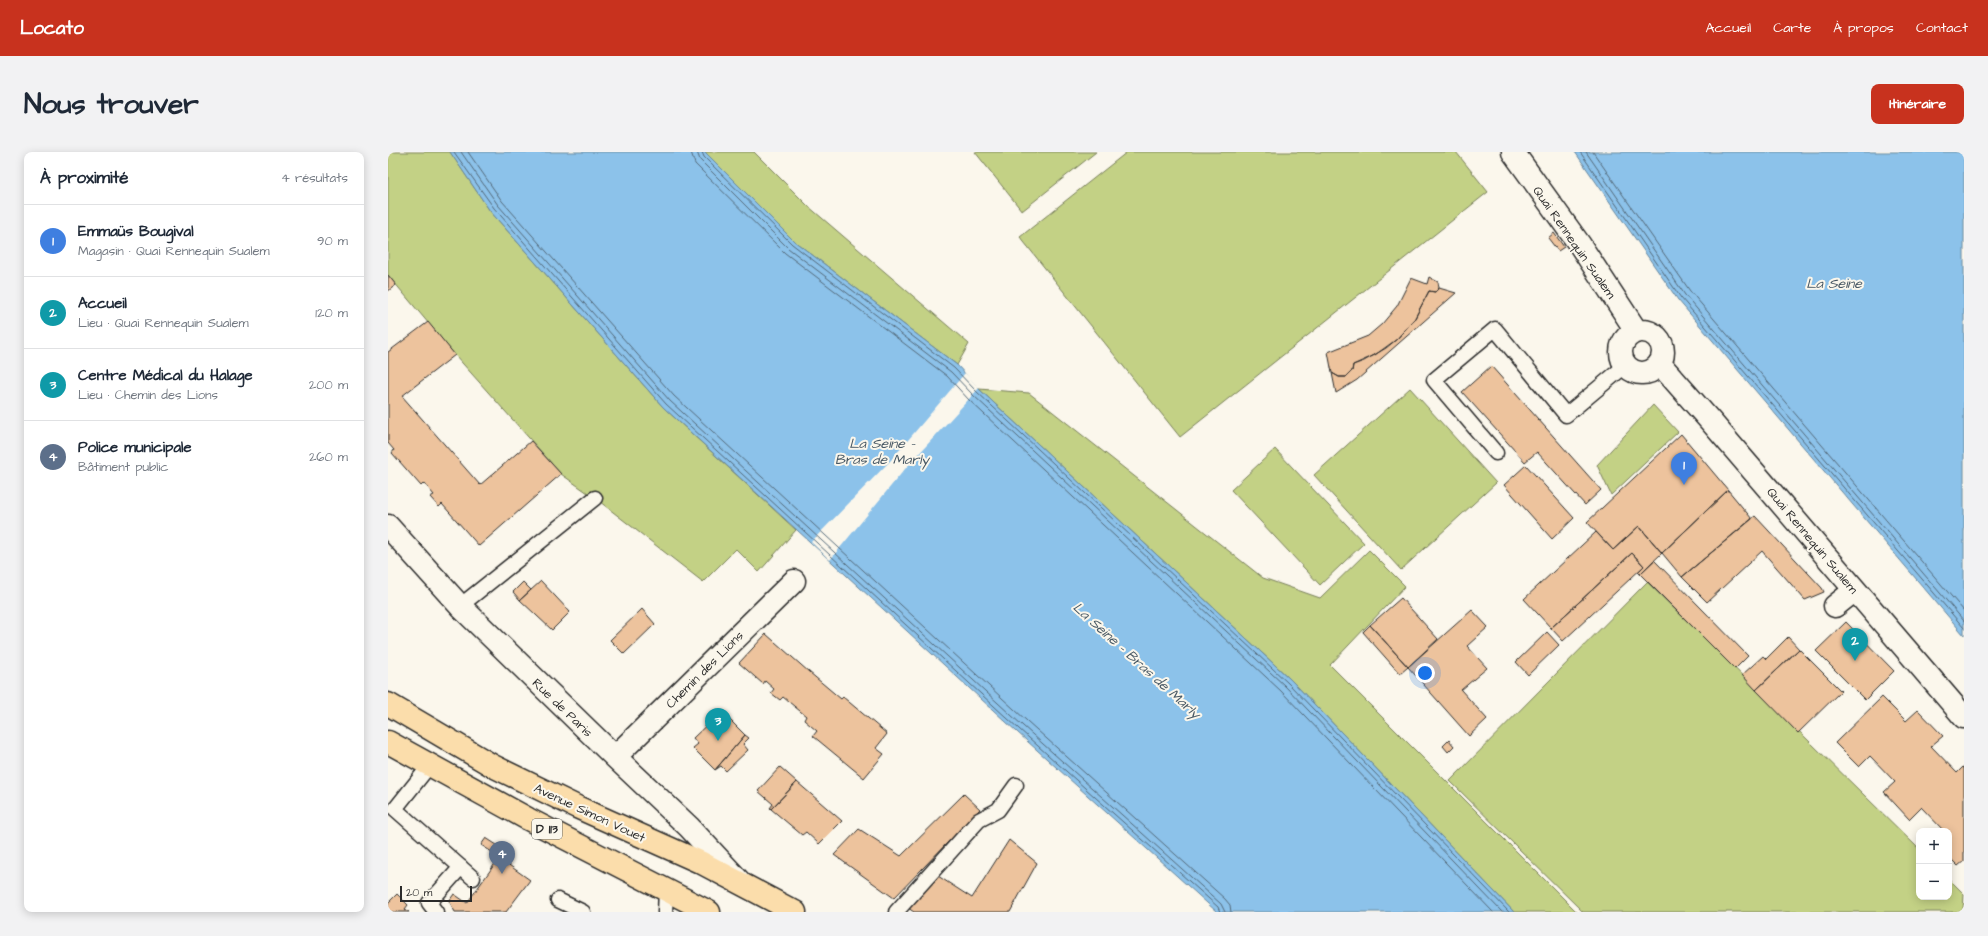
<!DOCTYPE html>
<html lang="fr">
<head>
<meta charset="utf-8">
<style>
	:root { --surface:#fff; --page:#f2f2f3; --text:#1f2937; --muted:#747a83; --line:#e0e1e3; --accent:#c8321e }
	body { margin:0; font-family:"Architects Daughter",sans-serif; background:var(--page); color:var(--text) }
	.controls { position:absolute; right:12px; bottom:12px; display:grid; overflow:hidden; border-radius:8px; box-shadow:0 2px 10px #0003 }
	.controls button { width:36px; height:36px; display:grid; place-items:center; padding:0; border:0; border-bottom:1px solid var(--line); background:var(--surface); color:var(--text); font:20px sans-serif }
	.scale { position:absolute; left:12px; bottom:10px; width:72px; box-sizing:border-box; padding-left:4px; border:2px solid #2b2b2b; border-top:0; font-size:11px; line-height:14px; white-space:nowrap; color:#2b2b2b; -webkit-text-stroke:3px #fbf7ec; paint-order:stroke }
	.you { position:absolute; left:1037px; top:521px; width:14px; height:14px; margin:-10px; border:3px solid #fff; border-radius:50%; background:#1a73e8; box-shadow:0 0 0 6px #1a73e833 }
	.badge { display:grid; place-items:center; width:26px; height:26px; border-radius:50%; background:var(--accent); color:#fff; font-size:13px; font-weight:700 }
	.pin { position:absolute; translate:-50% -33px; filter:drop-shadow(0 1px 2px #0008) }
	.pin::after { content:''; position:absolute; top:21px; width:14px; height:12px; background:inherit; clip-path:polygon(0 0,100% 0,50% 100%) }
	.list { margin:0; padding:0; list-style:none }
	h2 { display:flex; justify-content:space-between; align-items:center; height:52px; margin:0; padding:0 16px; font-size:17px }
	h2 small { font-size:13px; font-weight:400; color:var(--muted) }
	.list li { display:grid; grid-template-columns:26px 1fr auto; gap:12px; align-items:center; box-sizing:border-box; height:72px; padding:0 16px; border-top:1px solid var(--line) }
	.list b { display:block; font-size:15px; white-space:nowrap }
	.list p { margin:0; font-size:13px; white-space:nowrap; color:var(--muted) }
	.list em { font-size:13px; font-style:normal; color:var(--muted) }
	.map { position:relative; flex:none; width:1576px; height:760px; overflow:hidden; border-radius:8px }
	header { display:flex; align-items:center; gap:24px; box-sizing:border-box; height:56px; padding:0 20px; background:var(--accent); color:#fff }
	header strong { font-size:19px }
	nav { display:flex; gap:22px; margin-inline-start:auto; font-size:14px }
	.intro { display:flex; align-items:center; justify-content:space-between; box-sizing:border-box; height:96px; padding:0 24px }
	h1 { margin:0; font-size:28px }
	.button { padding:10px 18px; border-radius:8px; background:var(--accent); color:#fff; font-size:14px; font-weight:700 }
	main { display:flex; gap:24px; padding:0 24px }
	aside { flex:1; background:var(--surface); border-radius:8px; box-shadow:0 2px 10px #0003 }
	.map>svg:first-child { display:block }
	.green { fill:#c3d185; stroke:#777e58 }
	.water { fill:#8cc2ea; stroke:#65869e }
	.pier { fill:#fbf7ec }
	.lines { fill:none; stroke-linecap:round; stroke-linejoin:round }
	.shore { stroke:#526777; stroke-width:1 }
	.building { fill:#edc39d; stroke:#2b2b2b }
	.service-casing { stroke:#2b2b2b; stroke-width:17 }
	.minor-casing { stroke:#2b2b2b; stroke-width:25 }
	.primary-casing { stroke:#2b2b2b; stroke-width:25 }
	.service { stroke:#fbf7ec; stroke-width:14 }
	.minor { stroke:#fbf7ec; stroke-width:22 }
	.primary { stroke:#fbddab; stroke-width:22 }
	.labels { text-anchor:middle; stroke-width:4; stroke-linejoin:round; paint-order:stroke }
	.shield { fill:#fbf7ec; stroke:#696865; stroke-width:1 }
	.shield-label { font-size:12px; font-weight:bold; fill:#2b2b2b }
	.street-label { font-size:13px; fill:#2b2b2b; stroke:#fbf7ec }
	.water-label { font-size:14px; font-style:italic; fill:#485864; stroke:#fbf7ec }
</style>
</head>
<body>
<header>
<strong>Locato</strong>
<nav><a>Accueil</a><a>Carte</a><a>À propos</a><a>Contact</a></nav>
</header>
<div class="intro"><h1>Nous trouver</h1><a class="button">Itinéraire</a></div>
<main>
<aside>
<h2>À proximité<small>4 résultats</small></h2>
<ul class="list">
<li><span class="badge" style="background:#3f7fe0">1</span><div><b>Emmaüs Bougival</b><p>Magasin · Quai Rennequin Sualem</p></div><em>90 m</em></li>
<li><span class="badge" style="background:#0f9aa8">2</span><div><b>Accueil</b><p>Lieu · Quai Rennequin Sualem</p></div><em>120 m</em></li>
<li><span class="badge" style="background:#0f9aa8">3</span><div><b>Centre Médical du Halage</b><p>Lieu · Chemin des Lions</p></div><em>200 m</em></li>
<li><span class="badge" style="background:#5c6f8a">4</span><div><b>Police municipale</b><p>Bâtiment public</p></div><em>260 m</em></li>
</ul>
</aside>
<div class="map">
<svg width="1576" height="760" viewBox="0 0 1576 760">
	<rect width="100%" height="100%" fill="#fbf7ec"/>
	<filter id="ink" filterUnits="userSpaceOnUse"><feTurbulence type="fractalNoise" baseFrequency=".025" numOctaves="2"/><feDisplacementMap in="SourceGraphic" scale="8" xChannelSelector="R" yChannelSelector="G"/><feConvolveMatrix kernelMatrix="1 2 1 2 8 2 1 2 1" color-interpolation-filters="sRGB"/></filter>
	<g filter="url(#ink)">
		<path class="green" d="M0,0H62L102,59L275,255L408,378L371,420L348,397L315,430L207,346L173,322L67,203L0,123Z
			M317,0H366L420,54L581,192L569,213L406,89Z
			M587,0H708L634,59Z
			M739,0H1068L1100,40L792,285L632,85Z
			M1022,236L1108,331L1013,418L926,323Z
			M591,237L641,241L875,426L932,446L981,398L1017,434L942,513L1189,760H1126L903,528Z
			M1265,253L1290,280L1223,343L1209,313Z
			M887,297L976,391L932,433L843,338Z
			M1259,430L1531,697V745H1561V727L1576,742L1575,760H1195L1062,629Z"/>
		<path class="water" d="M62,0H317L406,89L569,213L591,237L903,528L1126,760H829L629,580L275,255L102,59Z
			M1187,0H1576V483L1290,148Z"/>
		<path class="pier" d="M577,221L591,236L517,317L442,408L423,390L503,308Z"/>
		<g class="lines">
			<path class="shore" d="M66,0L106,56L278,252L631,577L830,755L832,760
				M73,0L110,53L282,249L635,574L833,752L837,760
				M80,0L114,49L286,244L639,569L837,747L842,753L843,760
				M303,0L307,12L397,101L559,224L581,248L893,539L1105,760
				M309,0L312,8L400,96L563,220L585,243L897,534L1114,760
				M314,0L316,5L404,92L566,216L588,239L900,531L1121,760
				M1192,0L1293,146L1576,476
				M1198,0L1297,143L1576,469
				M1205,0L1302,139L1576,459"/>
		</g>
		<path class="building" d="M1166,81L1176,95L1170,99L1160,86Z
			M0,123L8,133L0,139Z
			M1041,125L1050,130L1051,136L1047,140L1041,139L1027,166L1009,187L987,203L965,213L964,219L958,225H951L944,221L940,200L980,184L994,172L1009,154L1023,126L1039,132Z
			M1051,136L1068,141L969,228L948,241L944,221L951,225H958L964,219L965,213L976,209L998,196L1009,187L1027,166L1041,139L1047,140Z
			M40,170L67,203L14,244L92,333L143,289L173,322L91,394L54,352L51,355L42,345L46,343L36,331L33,334L4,301L6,298L0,291V200Z
			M1103,214L1213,338L1197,353L1149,300L1137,310L1074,240Z
			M1293,282L1340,338L1274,401L1251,374L1225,398L1199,370Z
			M1138,313L1186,366L1164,387L1116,333Z
			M1340,338L1364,367L1294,425L1274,401Z
			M1367,364L1434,436L1436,440L1417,448L1374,399L1319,450L1294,425Z
			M1251,374L1274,401L1252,422L1250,420L1256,414L1244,401L1163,476L1136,447L1208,380L1225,398Z
			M1244,401L1256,414L1175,489L1163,476Z
			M1266,408L1360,504L1347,517L1252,422Z
			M153,429L182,460L164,478L132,448Z
			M135,430L143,438L132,448L125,440Z
			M1013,446L1050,487L1020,515L982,473Z
			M254,457L267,472L236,502L222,488Z
			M1084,458L1100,475L1079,494L1099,516L1073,538L1099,567L1081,584L1020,515Z
			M1458,470L1506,519L1477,548L1428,499Z
			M982,473L1020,515L1012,522L975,480Z
			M1159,480L1171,493L1140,523L1128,510Z
			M378,482L421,520L453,547L455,545L499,582L488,596L496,602L476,626L425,584L429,579L416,568L418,564L395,545L392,548L383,541L386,537L377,529L375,532L351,511Z
			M1400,485L1411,497L1368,538L1354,523L1375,504L1378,507Z
			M1411,497L1453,539L1410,581L1368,538Z
			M1494,545L1518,569L1530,558L1555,584L1543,594L1569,621L1576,614V709L1570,714L1561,705V679H1556L1533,655L1521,667L1496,640L1507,630L1482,604L1471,615L1447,591Z
			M328,564L333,569L338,564L357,583L327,618L305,596L310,592L305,586Z
			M357,583L361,586L355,592L360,598L338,619L333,614L327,618Z
			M1061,588L1066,594L1060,600L1055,594Z
			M392,615L409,630L383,657L382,656L385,652L370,639Z
			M409,630L454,669L431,692L418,680L414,683L383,657Z
			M576,642L592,657L506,746L446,703L471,677L513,704Z
			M98,686L112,695L107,702L93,693Z
			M621,688L649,711L622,760H526L520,756L550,724L584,746Z
			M111,706L142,728L118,760H67L61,749L66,742L79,751Z
			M9,742L20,753L17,757L21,760H0V751Z"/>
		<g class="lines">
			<g class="service-casing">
				<path id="service" d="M1108,301L1046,228L1107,177L1178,263L1238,213
					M72,454L207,346
					M42,613L7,657L85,726
					M170,748L195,760
					M48,760L41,751L73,715
					M277,760L278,738
					M508,760L591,668L610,658L628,633"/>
			</g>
			<g class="minor-casing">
				<path id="minor" d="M1125,0L1192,93L1249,180
					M1233 200a21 21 0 1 1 42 0a21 21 0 1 1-42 0Z
					M1272,212L1325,272L1576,565
					M0,374L72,454L227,605L301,675L352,730
					M1447,454L1467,438
					M227,605L406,429"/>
			</g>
			<g class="primary-casing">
				<path id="primary" d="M0,552L105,614L189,655L312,710L407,760
					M0,590L140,667L321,760"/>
			</g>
			<use href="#service" class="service"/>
			<use href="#minor" class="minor"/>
			<use href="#primary" class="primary"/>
		</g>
	</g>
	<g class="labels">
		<rect class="shield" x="144" y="667" width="30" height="20" rx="3"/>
		<g class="shield-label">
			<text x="159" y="681">D 113</text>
		</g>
		<g class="street-label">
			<text transform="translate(1187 90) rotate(55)" y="5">Quai Rennequin Sualem</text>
			<text transform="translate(1425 388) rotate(50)" y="5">Quai Rennequin Sualem</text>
			<text transform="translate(316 517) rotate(-45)" y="5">Chemin des Lions</text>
			<text transform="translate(175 555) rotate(44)" y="5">Rue de Paris</text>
			<text transform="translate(202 660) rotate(25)" y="5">Avenue Simon Vouet</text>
		</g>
		<g class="water-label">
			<text x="1446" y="136">La Seine</text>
			<text x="494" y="296">La Seine -<tspan x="494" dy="16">Bras de Marly</tspan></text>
			<text transform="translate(749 508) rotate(42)" y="5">La Seine - Bras de Marly</text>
		</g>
	</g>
</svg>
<div class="controls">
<button>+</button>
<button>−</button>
</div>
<div class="scale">20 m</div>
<div class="you"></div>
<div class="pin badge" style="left:1296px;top:333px;background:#3f7fe0">1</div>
<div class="pin badge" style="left:1467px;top:509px;background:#0f9aa8">2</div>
<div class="pin badge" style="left:330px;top:589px;background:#0f9aa8">3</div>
<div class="pin badge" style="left:114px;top:722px;background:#5c6f8a">4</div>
</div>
</main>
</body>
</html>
